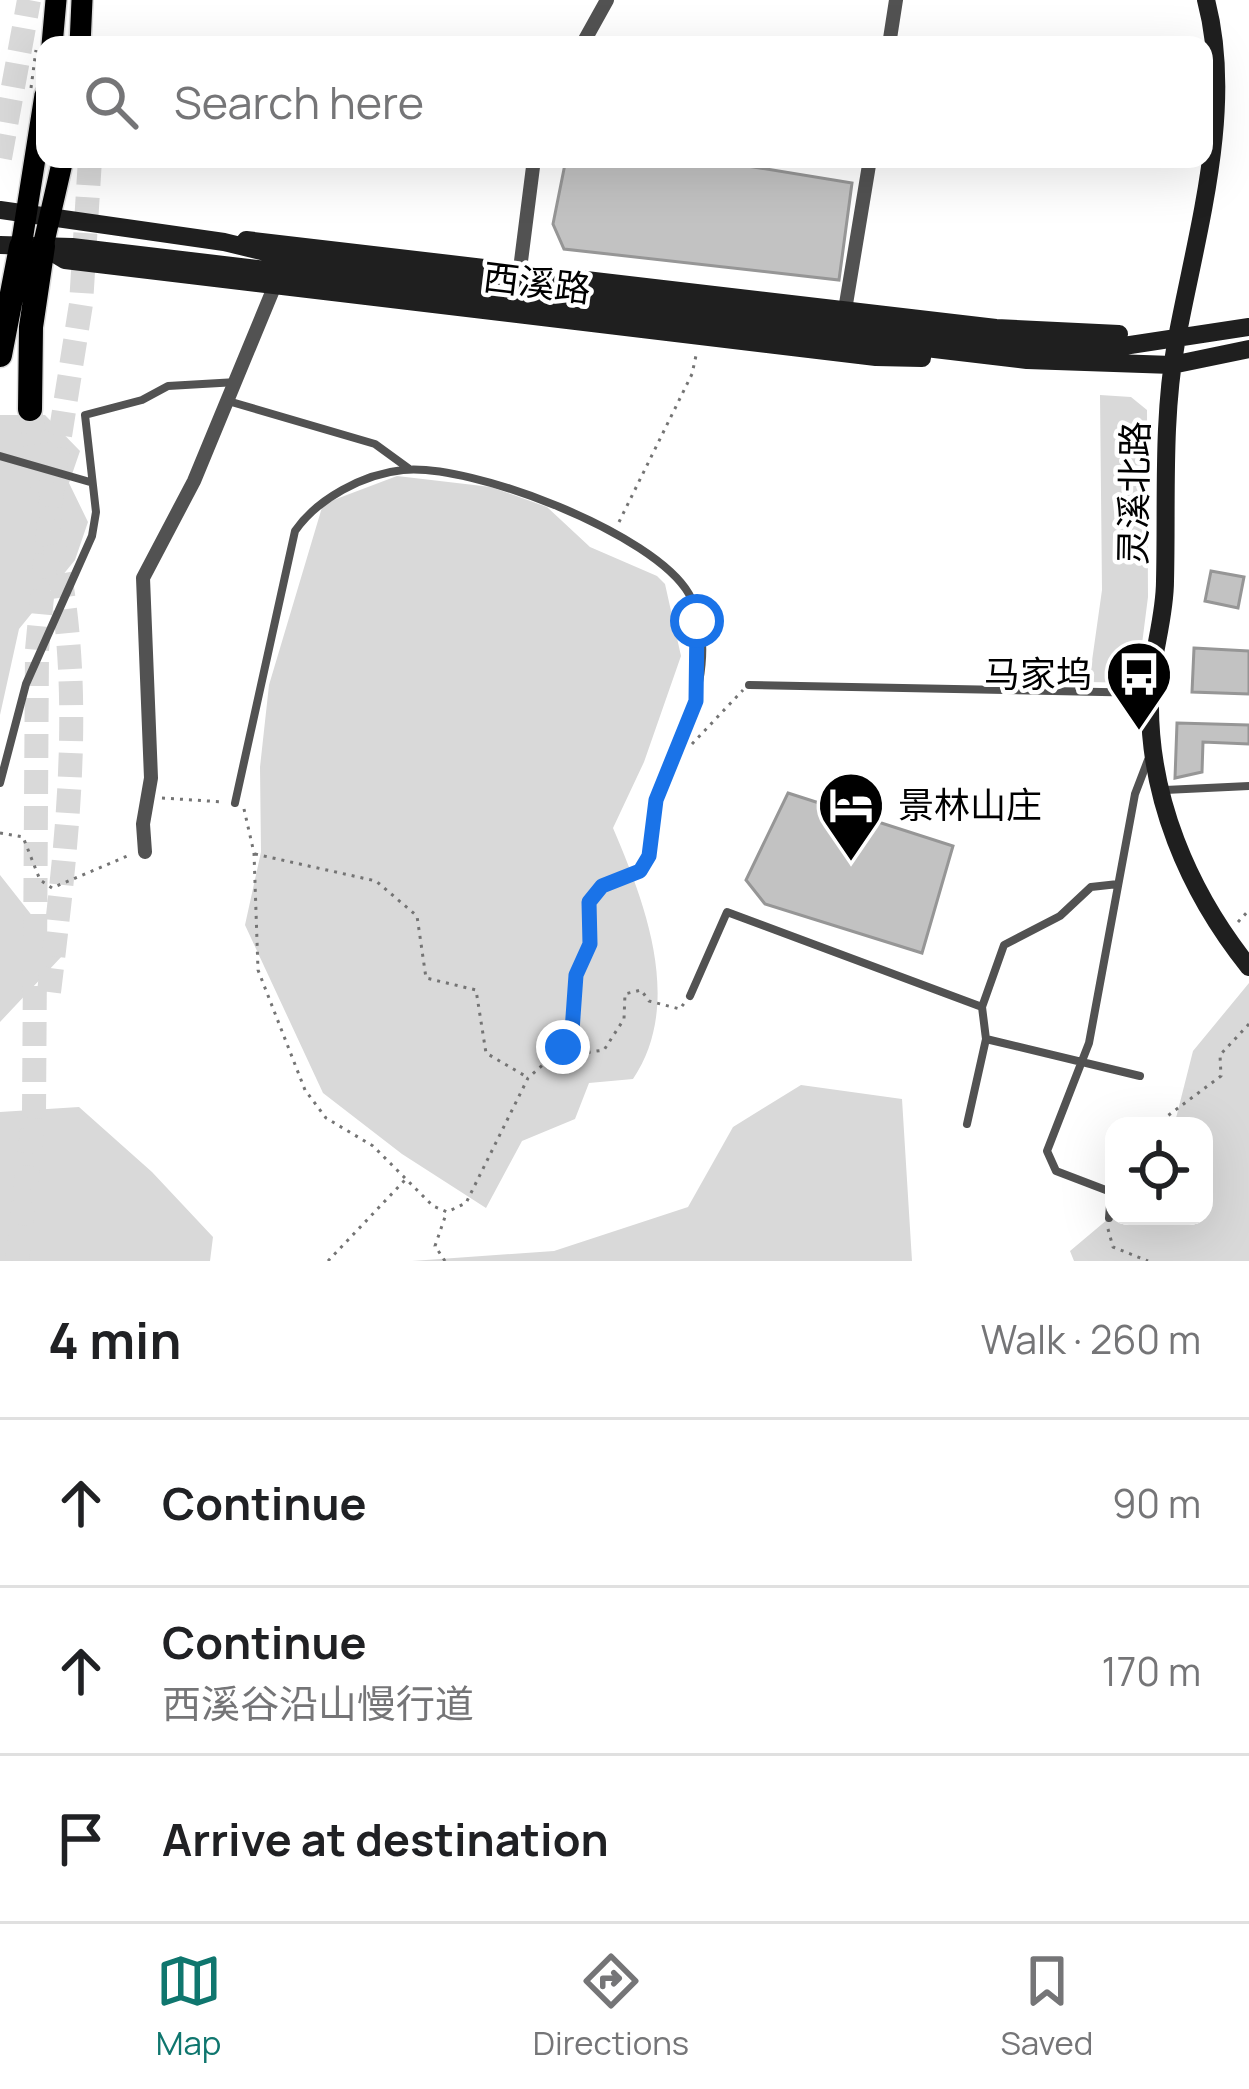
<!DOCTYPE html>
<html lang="en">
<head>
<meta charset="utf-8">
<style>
	:root { --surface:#fff; --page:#f2f2f2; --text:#202124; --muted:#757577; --line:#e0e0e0; --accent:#0f766e }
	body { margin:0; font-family:Manrope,"Noto Sans SC",sans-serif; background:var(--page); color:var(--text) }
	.controls { position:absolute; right:36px; bottom:36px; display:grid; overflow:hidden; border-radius:24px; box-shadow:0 12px 48px #0002 }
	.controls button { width:108px; height:108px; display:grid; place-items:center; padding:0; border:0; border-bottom:3px solid var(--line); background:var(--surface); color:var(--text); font:60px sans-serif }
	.stop { position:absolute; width:36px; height:36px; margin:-27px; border:9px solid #1a73e8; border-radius:50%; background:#fff }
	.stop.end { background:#1a73e8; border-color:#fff; box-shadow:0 3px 12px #0008 }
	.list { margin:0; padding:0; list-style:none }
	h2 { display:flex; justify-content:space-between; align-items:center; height:156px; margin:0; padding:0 48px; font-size:51px }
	h2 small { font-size:39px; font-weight:400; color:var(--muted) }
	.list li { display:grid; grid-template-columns:78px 1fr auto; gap:36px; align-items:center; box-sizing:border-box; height:168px; padding:0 48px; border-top:3px solid var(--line) }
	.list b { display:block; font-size:45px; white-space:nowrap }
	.list p { margin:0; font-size:39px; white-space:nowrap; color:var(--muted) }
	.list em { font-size:39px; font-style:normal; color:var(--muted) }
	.icon { flex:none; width:66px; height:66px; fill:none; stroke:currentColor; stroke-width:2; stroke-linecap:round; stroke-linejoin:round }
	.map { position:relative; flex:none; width:1249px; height:1261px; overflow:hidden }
	.search { position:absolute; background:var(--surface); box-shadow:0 12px 48px #0002; left:36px; right:36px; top:36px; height:132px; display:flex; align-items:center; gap:30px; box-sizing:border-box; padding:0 42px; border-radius:24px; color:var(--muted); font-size:45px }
	.sheet { height:660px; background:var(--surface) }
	nav { display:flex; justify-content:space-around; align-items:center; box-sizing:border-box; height:168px; border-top:3px solid var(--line); background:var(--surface); font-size:33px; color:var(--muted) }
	nav a { display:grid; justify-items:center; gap:6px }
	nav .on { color:var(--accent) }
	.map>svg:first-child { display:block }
	.green { fill:#d9d9d9 }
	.building { fill:#c2c2c2; stroke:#969696; stroke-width:3 }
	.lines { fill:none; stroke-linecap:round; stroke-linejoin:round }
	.highway-tunnel { stroke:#d9d9d9; stroke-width:24; stroke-dasharray:24 12; stroke-linecap:butt }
	.primary-casing { stroke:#dbdbdb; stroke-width:24 }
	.highway-casing { stroke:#dbdbdb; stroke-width:27 }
	.path { stroke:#747474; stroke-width:3; stroke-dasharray:3 6; stroke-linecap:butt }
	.lane { stroke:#525252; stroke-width:8 }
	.street { stroke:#525252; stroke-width:14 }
	.secondary { stroke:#1f1f1f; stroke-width:18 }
	.primary { stroke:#000; stroke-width:21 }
	.highway { stroke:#000; stroke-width:24 }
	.route { stroke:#1a73e8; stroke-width:15 }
	.labels { text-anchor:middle; stroke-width:9; stroke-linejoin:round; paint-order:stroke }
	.street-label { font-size:36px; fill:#000; stroke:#fff }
	.poi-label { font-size:36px; fill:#000; stroke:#fff; text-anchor:end }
</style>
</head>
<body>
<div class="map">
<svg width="1249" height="1261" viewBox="0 0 1249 1261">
	<rect width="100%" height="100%" fill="#fff"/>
	<path class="green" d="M1100,395L1131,397L1147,410L1148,597L1137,683L1089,682L1102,590Z
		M0,415H45L80,451L69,483L88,522L75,560L19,629L0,715Z
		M397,476L491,487L547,507L590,547L657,576L665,584L681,656L644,762L613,828C645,903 684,1003 633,1079L589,1083L575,1119L522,1141L486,1208L402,1154L323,1093L245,925L261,852L260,767L269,685L323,504Z
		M0,875L63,955L0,1022Z
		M1249,983V1261H1074L1070,1251L1114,1214L1204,1216V1126H1174L1193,1051Z
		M801,1085L902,1099L912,1261H412L554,1251L688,1207L733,1127Z
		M79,1107L152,1172L213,1237L210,1261H0V1112Z"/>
	<path class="building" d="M566,159H705L852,183L839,280L564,249L553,224Z
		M1211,571L1244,577L1238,608L1205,601Z
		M1194,648L1249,651V694L1192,692Z
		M1177,723L1249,725V744L1203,742L1202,772L1175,778Z
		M788,793L953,846L922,953L765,904L746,880Z"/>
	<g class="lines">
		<path class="highway-tunnel" d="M0,158L29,0
			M30,409L43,492
			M49,992C67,843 86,692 54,544
			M17,1261L34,1114L37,650L53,480L81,304L90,159"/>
		<g class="primary-casing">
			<path id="primary" d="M52,45L56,0
				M80,45L82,0
				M43,246L63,159
				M21,247L45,95"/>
		</g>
		<g class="highway-casing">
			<path id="highway" d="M0,355L21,247
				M30,409L31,327L43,246"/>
		</g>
		<path class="path" d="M31,88L36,50
			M619,522L692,374L697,351
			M692,744L743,690
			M162,798L224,802
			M244,809L254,853L258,970L305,1090L326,1118L373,1146L433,1206L447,1212L466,1203L528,1078L563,1047L572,1031L576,975L590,944L589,902L601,886L640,871L649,856L663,786
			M0,833L23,837L40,880L52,888L132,854
			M255,854L376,881L417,916L426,978L476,990L486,1053L527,1077
			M1238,922L1249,910
			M573,1033L583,1053L604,1050L624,1019L625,994L641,990L649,1001L680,1009L685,1002
			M1154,1126L1221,1076L1220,1055L1249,1024
			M1108,1229L1113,1247L1148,1261
			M328,1261L405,1180
			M445,1261L435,1246L446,1214"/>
		<path class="lane" d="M228,401L375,444L408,468
			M0,456L90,482
			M749,685L1150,693
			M0,783L26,684L92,536L96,512L85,415L142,400L168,386L237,382
			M1165,790L1249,786
			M235,803L295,531C317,499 363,474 403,470C471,463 654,533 689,594C721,652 688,725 667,779
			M690,996L727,912L982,1007L986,1039L1140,1076
			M982,1007L1004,945L1060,916L1091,887L1118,884
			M967,1124L986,1039
			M1109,1218L1111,1192L1056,1171L1047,1151L1089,1043L1135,794L1148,760"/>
		<path class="street" d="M582,45L607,0
			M889,45L896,0
			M520,269L534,159
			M845,310L870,159
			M145,852L143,824L151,778L143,578L194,481L275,285"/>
		<path class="secondary" d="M1206,0C1235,109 1196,234 1176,343C1162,421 1167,502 1165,581C1165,620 1150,659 1150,698C1148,796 1188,891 1249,967
			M0,210L224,242L282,256L1005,344L1117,347L1249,327
			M246,240L996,328L1119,334
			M0,245L72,247L1027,360L1172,365L1249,349
			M47,249L65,260L876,357L922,358"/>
		<use href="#primary" class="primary"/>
		<use href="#highway" class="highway"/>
	</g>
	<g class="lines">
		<path class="route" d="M563,1047L572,1031L576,975L590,944L589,902L602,886L640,871L649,856L656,800L696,701L697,621"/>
	</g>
	<defs>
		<g id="bus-pin" transform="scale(3.45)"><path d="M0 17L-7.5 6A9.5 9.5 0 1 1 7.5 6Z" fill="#000" stroke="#fff"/><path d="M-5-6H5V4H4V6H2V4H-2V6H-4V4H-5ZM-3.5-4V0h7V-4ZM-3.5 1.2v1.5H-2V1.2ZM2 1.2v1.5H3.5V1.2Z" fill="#fff"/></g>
		<g id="hotel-pin" transform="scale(3.45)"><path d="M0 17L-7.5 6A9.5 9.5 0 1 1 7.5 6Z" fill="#000" stroke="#fff"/><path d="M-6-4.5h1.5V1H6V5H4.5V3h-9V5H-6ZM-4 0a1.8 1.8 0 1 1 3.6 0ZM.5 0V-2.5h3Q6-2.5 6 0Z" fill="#fff"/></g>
	</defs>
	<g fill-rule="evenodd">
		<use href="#bus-pin" x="1139" y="674"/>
		<use href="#hotel-pin" x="851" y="805"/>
	</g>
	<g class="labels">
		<g class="street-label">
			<text transform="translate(537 283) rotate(7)" y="13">西溪路</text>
			<text transform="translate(1134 493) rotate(-89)" y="13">灵溪北路</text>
		</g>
		<g class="poi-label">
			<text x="1092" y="687">马家坞</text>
			<text x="898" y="818" text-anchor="start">景林山庄</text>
		</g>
	</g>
</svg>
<div class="controls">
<button><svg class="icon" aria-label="locate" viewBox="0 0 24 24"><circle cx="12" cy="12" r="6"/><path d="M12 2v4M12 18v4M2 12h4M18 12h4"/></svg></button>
</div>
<div class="stop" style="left:697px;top:621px"></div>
<div class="stop end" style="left:563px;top:1047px"></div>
<div class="search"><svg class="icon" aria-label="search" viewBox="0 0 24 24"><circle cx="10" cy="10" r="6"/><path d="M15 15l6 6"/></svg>Search here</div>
</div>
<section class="sheet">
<h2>4 min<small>Walk · 260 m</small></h2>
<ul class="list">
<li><svg class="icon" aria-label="ahead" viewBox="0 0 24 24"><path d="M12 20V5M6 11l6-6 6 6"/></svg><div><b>Continue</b></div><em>90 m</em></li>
<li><svg class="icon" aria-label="ahead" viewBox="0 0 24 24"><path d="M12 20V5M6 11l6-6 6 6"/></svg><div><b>Continue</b><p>西溪谷沿山慢行道</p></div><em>170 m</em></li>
<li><svg class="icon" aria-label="arrive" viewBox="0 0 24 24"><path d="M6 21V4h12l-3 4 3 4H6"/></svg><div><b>Arrive at destination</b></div></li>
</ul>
</section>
<nav>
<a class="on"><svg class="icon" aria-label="map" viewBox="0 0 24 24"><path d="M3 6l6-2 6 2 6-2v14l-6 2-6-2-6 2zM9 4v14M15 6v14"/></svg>Map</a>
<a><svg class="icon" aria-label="directions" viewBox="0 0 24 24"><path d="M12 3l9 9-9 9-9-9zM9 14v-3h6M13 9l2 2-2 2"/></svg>Directions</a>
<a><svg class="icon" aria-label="saved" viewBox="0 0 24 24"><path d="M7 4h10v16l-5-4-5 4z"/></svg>Saved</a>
</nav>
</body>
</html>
